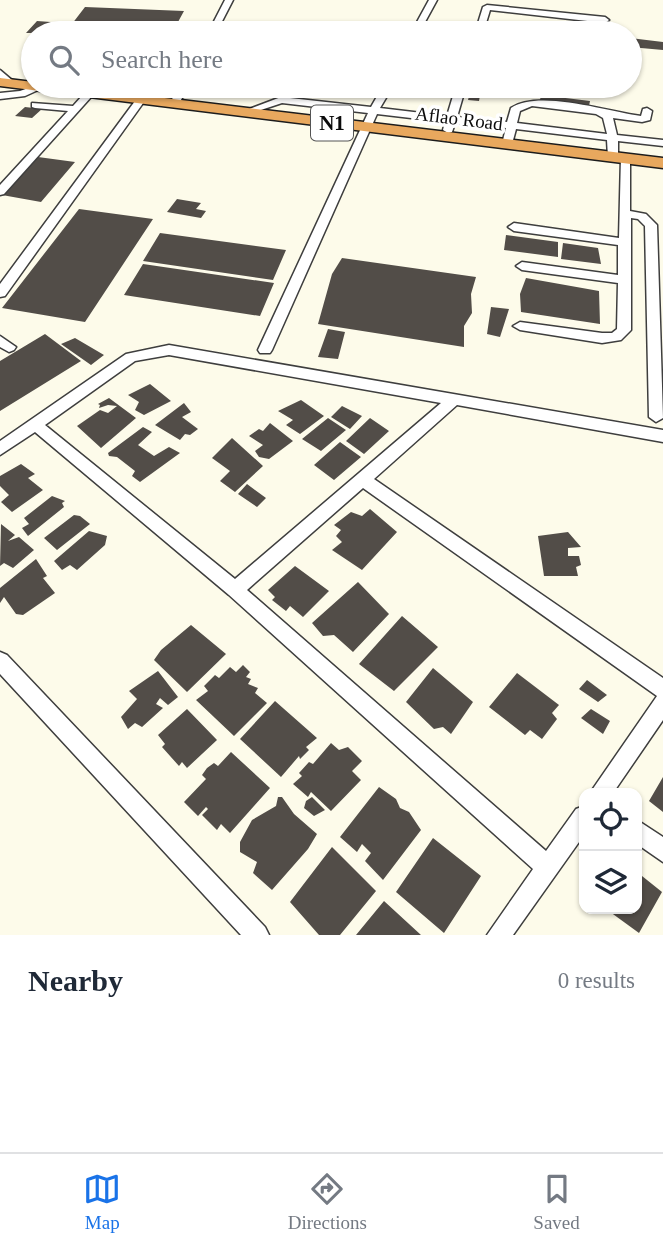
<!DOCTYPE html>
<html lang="en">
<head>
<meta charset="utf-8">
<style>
	:root { --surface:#fff; --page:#f6f6f7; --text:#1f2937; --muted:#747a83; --line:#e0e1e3; --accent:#1a73e8 }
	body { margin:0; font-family:Georgia,serif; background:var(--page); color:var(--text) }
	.controls { position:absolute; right:21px; bottom:21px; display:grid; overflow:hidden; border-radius:14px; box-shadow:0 2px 5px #0004 }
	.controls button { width:63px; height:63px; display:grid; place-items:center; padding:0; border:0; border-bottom:2px solid var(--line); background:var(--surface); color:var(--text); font:35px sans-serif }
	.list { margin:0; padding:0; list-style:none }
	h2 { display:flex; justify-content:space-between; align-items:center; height:91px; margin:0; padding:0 28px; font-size:30px }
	h2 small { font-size:23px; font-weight:400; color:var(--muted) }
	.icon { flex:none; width:38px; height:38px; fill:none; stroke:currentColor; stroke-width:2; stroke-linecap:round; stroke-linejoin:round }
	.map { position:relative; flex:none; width:663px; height:935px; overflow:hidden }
	.search { position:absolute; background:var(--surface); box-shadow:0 2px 5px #0004; left:21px; right:21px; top:21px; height:77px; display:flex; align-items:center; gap:18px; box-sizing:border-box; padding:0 24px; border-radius:38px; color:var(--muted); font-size:26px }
	.sheet { height:217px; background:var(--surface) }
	nav { display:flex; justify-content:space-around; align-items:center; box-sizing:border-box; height:98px; border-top:2px solid var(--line); background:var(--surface); font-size:19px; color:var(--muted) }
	nav a { display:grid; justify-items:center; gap:4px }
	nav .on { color:var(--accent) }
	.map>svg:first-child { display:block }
	.building { fill:#524d48 }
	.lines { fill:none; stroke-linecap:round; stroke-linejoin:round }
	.minor-casing { stroke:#3e3e3e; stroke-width:3 }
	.highway-casing { stroke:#1c1c1c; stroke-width:3 }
	.minor { fill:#fff; fill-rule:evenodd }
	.highway { fill:#e8a85e; fill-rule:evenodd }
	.labels { text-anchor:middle; stroke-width:7; stroke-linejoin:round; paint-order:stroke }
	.far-street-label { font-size:19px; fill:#0b0b0b; stroke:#fff }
	.shield { fill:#fff; stroke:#545454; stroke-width:2 }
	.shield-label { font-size:21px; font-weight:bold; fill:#0b0b0b }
</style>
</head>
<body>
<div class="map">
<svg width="663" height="935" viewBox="0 0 663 935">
	<rect width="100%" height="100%" fill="#fdfbea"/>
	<path class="building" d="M85,7L184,11L172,33H65Z
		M37,21L64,23L55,33H26Z
		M496,23L547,29L546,33H512L493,31Z
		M630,38L663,42V50L630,47Z
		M558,86L598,90V96L557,92Z
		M471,89L481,90L479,101L468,100Z
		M541,95L590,101L589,106L540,100Z
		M25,107L42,109L32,118L15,116Z
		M38,157L75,162L41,202L2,195Z
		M177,199L201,203L196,209L206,211L201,218L167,212Z
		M79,209L153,219L85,322L2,308Z
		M160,233L286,250L273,280L143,261Z
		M506,235L558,242V257L504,250Z
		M563,243L598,248L601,264L561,259Z
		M342,258L476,277L471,294L472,313L464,326V347L318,324L332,274Z
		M143,264L274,283L260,316L124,295Z
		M526,278L599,291L600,324L521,312L520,294Z
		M491,307L509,309L500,337L487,334Z
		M328,329L345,332L338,359L318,357Z
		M45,334L81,361L0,411V361Z
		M75,338L104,355L91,365L61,344Z
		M150,384L171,401L144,415L135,410L139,402L128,395Z
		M109,398L136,418L101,448L77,426L100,410L108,413L117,406L108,405L99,408L100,405L98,404Z
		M301,400L324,416L300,434L286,425L293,420L278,411Z
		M184,403L191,412L182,417L198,429L190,435L185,434L180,440L155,425Z
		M342,406L362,416L350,429L331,417Z
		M328,418L346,430L321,451L302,439Z
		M370,418L389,431L364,454L346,441Z
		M270,423L293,441L269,459L259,457L255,451L263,445L249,436L259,429L263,431Z
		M143,427L152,432L138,445L154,456L169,447L180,453L140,482L132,476L135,471L117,457L109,456L108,453Z
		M232,438L263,466L235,492L220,481L230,471L212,458Z
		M340,442L361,457L334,480L314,465Z
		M21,464L35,474L28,478L43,490L12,512L1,502L9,495L0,486V476Z
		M247,484L266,498L257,507L238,494Z
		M52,496L65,501L62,503L64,507L28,536L22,528L29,524L24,518Z
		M370,509L397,532L362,570L332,550L342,542L336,536L341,530L334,525L351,512L362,516Z
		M74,515L80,516L90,524L57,550L44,538Z
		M1,524L15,535L8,541L19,537L34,550L13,568L4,563L0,566Z
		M89,531L107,536L105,545L77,570L70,565L62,570L54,561Z
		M568,532L581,547L568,548V556H579L581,565L576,567L578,576H544L538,536Z
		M36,559L47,576L43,578L55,593L23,615L16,614L4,597L0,603V588Z
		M295,566L329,591L303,617L290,606L286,611L272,600L275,597L268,590Z
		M358,582L389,614L353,652L334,635L323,636L312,623Z
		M402,616L438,647L394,691L359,664Z
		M191,625L226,654L187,692L154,660L161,650Z
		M243,665L250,672L246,677L251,679L248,684L258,688L255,693L267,703L234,736L196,700L208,691L204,686L215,675L219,678L230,667L236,672Z
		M433,668L473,702L451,734L443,727L434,729L406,702Z
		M158,671L178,697L168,705L160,698L156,704L163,708L142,727L135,723L128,729L121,717L137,699L129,691Z
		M517,673L559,705L552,713L557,719L542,739L530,730L525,735L489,707Z
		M587,680L607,695L598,702L579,689Z
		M275,701L317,738L306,747L309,750L300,759L299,756L281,777L240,739Z
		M187,709L217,740L187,768L182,762L179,766L162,747L165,744L158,735Z
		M591,709L610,721L603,734L581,718Z
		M331,743L339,750L348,747L362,761L352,771L361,780L331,811L311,792L308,797L293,784L302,776L299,773L309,762L313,764Z
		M231,752L270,788L230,833L221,824L217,830L202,815L208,809L206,807L198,816L184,802L206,779L202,775L207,768L214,763L218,766Z
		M663,777V812L649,801Z
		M379,787L396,799L400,808L409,812L421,830L383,880L365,861L371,853L362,844L357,852L340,837Z
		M278,797H282L294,814L317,834L308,849L272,890L253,873L257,862L240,852V842L252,820L276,806Z
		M312,797L325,810L314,816L304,808L306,801Z
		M433,838L481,876L444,933L396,892Z
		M332,847L376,891L340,935H319L290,902Z
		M637,872L662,892L639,933L606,909H637Z
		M384,901L421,935H356Z"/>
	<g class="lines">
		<g class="minor-casing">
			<path id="minor" d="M225,0H233L216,33H208Z
				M429,0H437L419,33H411Z
				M487,5L605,17L609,20L605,23L490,10L483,33H475L483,7Z
				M0,70L13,81V85H7L0,78Z
				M34,86H47L25,96L0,99V93L20,91Z
				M91,86H101L4,194L0,195V185L68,111L35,108L32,107V103L73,106Z
				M179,86H189L178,105H172L170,103Z
				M383,86H393L380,108L447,116L456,86H466L457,117L507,122L511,108C539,89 609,112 641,116L643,109L647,108L652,111L650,120L642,122L613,118L617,135L663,140V146L618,141V157L613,160L608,157L607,140L516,129L512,144L507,147L502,144L506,128L455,123L452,132L448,133L443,130L445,122L377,114L272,350L270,353H260L258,350L368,113L282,103L246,115L241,112L281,97L371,107ZM532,106L596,114L603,118L607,134L517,123L520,111Z
				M138,97L146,99L5,296L0,297V284Z
				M621,157L630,159V211L646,214L657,225L663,418L656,422L649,417L645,226L638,219L631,218V330L621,340L602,343L520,330L513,326L520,322L602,333H612L617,329L618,283L522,270L516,266L522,262L618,275V245L514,231L508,227L514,223L619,238Z
				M0,336L16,347L14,350L9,352L0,347Z
				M169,345L663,430V442L457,405L374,479L663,678V720L613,793H590L657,696L363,488L247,590L546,851L576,809L584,806V835L513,935H487L533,869L229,595L35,432L0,455V441L126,354ZM169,355L441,403L235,579L45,425L135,361Z
				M0,652L7,655L265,927L269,935H241L0,674Z
				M637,820L663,837V862L637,844Z"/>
		</g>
		<g class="highway-casing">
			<path id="highway" d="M0,78L33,82V86H65L663,158V168L0,86Z"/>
		</g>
		<use href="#minor" class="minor"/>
		<use href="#highway" class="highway"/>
	</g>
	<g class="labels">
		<g class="far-street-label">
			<text transform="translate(459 118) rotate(7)" y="7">Aflao Road</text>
		</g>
		<rect class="shield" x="311" y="105.5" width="42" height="35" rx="5"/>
		<g class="shield-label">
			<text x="332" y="130">N1</text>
		</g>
	</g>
</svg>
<div class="controls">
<button><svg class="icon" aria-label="locate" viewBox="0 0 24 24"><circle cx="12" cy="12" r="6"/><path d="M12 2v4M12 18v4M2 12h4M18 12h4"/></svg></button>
<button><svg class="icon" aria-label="layers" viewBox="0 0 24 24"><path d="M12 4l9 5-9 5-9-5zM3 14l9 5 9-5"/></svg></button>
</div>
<div class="search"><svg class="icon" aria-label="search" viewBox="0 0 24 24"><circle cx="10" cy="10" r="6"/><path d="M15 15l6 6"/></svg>Search here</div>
</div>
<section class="sheet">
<h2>Nearby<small>0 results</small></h2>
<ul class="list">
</ul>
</section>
<nav>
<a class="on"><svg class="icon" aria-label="map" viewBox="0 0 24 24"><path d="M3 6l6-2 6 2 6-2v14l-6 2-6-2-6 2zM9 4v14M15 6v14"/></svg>Map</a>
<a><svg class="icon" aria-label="directions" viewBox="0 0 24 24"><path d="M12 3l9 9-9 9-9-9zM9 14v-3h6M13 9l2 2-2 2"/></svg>Directions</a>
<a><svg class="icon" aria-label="saved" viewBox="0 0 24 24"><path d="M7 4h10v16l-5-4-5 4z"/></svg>Saved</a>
</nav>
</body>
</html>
